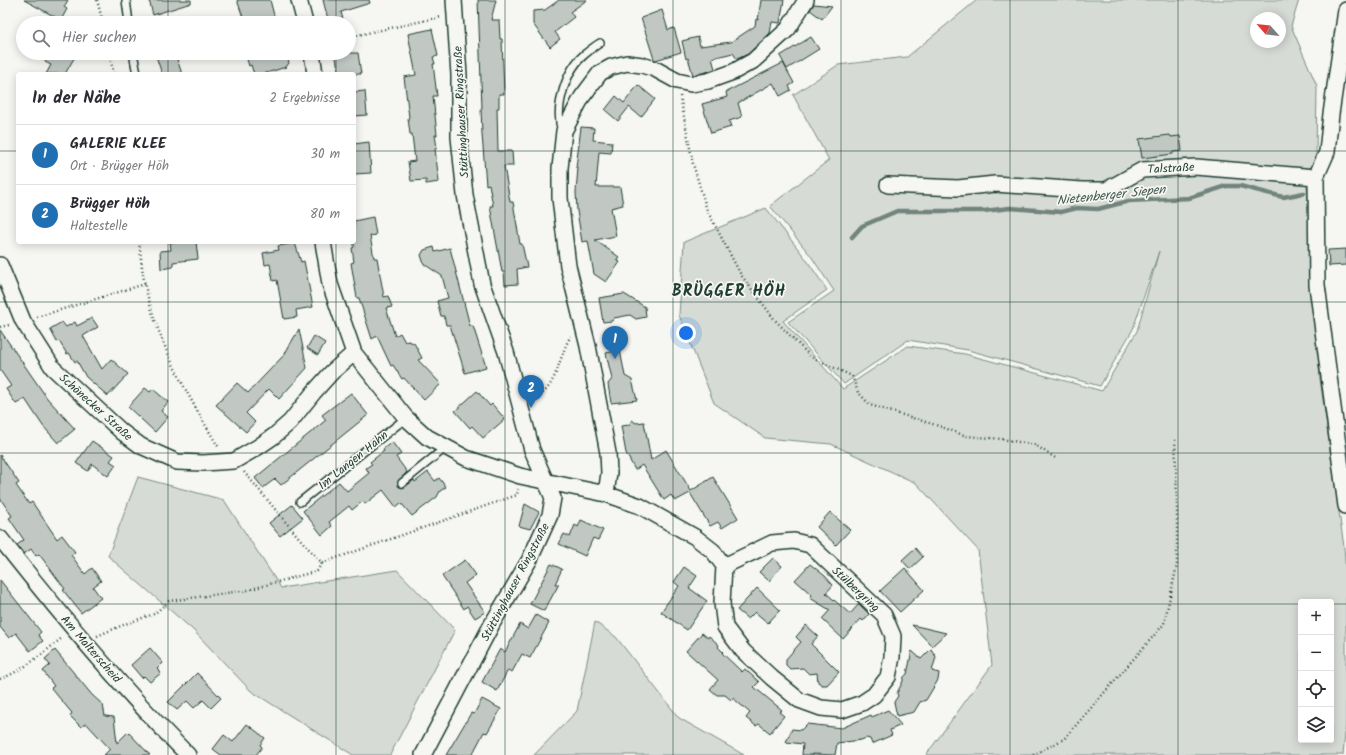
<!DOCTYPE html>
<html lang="de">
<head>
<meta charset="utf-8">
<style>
	:root { --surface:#fff; --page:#f7f7f7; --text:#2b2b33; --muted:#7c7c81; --line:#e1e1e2; --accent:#1f6fb2 }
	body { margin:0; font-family:Kalam,sans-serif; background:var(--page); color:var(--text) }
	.controls { position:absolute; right:12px; bottom:12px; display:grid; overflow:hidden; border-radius:4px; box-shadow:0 2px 10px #0003 }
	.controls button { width:36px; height:36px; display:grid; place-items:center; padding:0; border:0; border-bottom:1px solid var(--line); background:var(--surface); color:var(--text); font:20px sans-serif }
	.compass { position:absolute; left:1250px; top:12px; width:36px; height:36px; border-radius:50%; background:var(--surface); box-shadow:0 2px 10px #0003; rotate:297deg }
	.you { position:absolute; left:686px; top:333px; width:14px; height:14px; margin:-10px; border:3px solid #fff; border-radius:50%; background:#1a73e8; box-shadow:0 0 0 6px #1a73e833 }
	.badge { display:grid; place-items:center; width:26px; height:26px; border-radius:50%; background:var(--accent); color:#fff; font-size:13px; font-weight:700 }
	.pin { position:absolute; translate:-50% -33px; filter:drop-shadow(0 1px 2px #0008) }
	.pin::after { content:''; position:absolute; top:21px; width:14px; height:12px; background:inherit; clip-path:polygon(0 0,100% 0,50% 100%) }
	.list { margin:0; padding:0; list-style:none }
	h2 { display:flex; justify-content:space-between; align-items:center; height:52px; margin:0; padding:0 16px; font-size:17px }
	h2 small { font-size:13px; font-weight:400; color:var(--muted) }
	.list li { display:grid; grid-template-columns:26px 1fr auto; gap:12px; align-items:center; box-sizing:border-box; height:60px; padding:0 16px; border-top:1px solid var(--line) }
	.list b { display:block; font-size:15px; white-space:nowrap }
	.list p { margin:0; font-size:13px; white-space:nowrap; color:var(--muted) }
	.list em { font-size:13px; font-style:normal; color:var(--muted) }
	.icon { flex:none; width:22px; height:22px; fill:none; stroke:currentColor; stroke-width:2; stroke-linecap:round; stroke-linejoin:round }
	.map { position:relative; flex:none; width:1346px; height:755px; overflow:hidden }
	.search { position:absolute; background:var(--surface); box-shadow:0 2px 10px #0003; left:16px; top:16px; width:340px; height:44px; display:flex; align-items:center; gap:10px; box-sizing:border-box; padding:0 14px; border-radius:22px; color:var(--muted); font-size:15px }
	.panel { position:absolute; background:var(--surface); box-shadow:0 2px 10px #0003; left:16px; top:72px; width:340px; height:172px; border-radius:4px }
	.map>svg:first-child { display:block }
	.green { fill:#d6dbd6; stroke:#7a8c85; fill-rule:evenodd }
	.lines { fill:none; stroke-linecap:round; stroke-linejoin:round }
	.stream { stroke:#72847d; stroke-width:4.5 }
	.building { fill:#c1c8c3; stroke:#1f3d34 }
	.service-casing { stroke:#1f3d34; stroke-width:10 }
	.minor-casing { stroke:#1f3d34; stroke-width:18 }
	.path { stroke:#1f3d34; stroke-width:2.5; stroke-dasharray:1 3; stroke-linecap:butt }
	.service { stroke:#f6f6f2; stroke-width:7 }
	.minor { stroke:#f6f6f2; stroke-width:15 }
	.grid { fill:none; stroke:#1f3d34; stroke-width:1; stroke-opacity:0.55 }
	.labels { text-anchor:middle; stroke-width:3.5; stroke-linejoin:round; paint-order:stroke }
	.street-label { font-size:12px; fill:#1f3d34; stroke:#f6f6f2 }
	.water-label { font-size:13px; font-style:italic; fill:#425a52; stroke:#f6f6f2 }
	.district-label { font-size:16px; font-weight:bold; letter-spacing:1px; fill:#1f3d34; stroke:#f6f6f2 }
</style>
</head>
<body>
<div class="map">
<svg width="1346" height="755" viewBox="0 0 1346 755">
	<rect width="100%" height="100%" fill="#f6f6f2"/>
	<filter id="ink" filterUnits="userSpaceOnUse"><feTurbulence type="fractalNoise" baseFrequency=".025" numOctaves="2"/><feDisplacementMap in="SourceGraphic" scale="8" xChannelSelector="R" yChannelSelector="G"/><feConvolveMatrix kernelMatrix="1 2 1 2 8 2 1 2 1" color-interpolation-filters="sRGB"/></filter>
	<g filter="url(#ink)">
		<path class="green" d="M977,0H1299L1291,26L1317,86L1316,155L1307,186L1313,288L1320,379L1344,547L1346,575V723L1343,755H926L992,665L978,550L916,483L831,444L765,438L714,403L679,315L684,242L766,208L806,259L827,290L783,321L843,389L908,346L965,354L1102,391L1137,331L1159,251L1133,329L1100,386L968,350L908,340L844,384L788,322L834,291L811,256L770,206L829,160L793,95L838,65L907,57ZM1256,18H1280V42H1256ZM1301,602H1331V740H1301Z
			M138,477L224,500L281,588L397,570L455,630L390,755H353L251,691L193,630L108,556Z
			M595,622L616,637L679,718L744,755H534L577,711Z"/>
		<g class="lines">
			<path class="stream" d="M852,237L862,226L897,211H984L1010,208L1061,212L1077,208L1098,209L1129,201L1189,198L1226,186H1240L1283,197L1304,193"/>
		</g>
		<path class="building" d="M24,0H68L64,7L67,9L61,20Z
			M149,0H191V3L153,15Z
			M237,0H270L276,23H245Z
			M323,0H369L370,3L341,12L344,23H329Z
			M478,0H496L491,20H499L500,39H502L504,94H499V108H497L498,151H512L513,166H504L510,202H513L520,244H522L527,267L517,269L518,284L505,285L504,272H502L490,206H493L489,184L486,185L482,134L481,108H482Z
			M559,0H587L570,12L574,17L555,32L560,39L550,47L533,24V11L545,10Z
			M761,0H784L780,23L772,22L770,33L748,54L737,59L733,53L712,58L715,69L706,72L693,75L688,58L686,59L682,41L698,37L700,46L731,42L755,26L756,19L758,20Z
			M814,4L832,6L822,19L810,10Z
			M662,10L668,30L674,28L681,52L656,60L654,59L641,18Z
			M432,29L438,56L433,57L435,64H433L437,96H433L437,135H435L437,148L435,149L439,182L426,184V180L411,181L408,162L415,161L412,134H410L408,118L409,117L404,77L416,75L408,34Z
			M811,37L819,49L787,69L780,56Z
			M50,53H77L65,74H46L51,65L45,62Z
			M155,53H175L182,74H162Z
			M245,53H286L289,63L286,67L263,74H254L251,65L249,66Z
			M335,53H358L361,74H339Z
			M783,63L794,83L789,86L791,90L780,96L773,83L738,103L742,117L729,121L731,127L711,133L702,104L727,97L726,92Z
			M638,85L655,99L641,117L629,107L618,121L605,110L616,96L624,103Z
			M365,91L367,115L354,116V92Z
			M581,127L594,128L593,140L612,142L611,153L599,152L596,187H620L623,205L611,208L616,236L595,240L619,257L616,260L620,262L606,282L594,274L588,241L582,242L577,211L576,192L578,168H576Z
			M1170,135L1171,137L1180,136L1182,151L1173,152V154L1142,158L1139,139Z
			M369,142L371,173L354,174V144Z
			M373,217L376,235L370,236L374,258H377L384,297L388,296L392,307L386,308L395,336L400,333L405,342L408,341L414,343L422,358L418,360L441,384L424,400L404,378L402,379L393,365L391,366L377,336L372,339L359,298H357L351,263L354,262L352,248L354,247V221Z
			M170,242H196L198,259L173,262V267L161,269L160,251L171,250Z
			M295,243L301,262L304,261L313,307L296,310L297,317L284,319L277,280L273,281L270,264L265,265L263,253L279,250L278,246Z
			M434,247L435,252L450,248L470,326H473L486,367L465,373L450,325H446L444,316H441L437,301L448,298L442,276L424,264L421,255L424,250Z
			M1346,249V265L1329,266L1328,250Z
			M624,294L645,307L646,317L636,319L630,315L614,318L612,321L603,322L599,298Z
			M92,318L98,327L83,336L102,369L111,359L128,374L108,396L86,377L77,361L75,362L69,353L67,354L59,341L57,342L50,329L62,322L66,327L75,322L77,326Z
			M299,329L307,368L279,399L269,389L246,413L255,422L246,432L216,405L237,383L248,393L284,355Z
			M0,330L47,398L75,429L58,443L43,426L25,399L16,404L6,389L11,386L0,370Z
			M314,336L325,343L318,355L307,348Z
			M620,350L625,376L632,380L637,400L611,403L608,384L612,379L606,353Z
			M145,388L150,392L153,389L168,402L161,411L168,417L155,432L128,407Z
			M477,391L490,406L492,404L505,419L483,438L472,426L470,428L455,411Z
			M351,393L368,415L281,485L275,479L263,488L255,478L326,420L322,415Z
			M632,420L636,423L644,422L651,460L666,450L691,491L713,477L738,518L722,528L718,522L710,526L690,493L675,501L671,495L664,500L642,465L635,470L626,453L621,426L629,425Z
			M92,441L114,456L110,461L116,465L108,476L92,464L88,471L76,463Z
			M392,442L401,454L396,457L407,472L398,481V486L402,488L405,487L414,480L415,482L428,472L435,481L439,478L446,487L440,491L437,497L412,516L401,503L396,507L383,490L365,504L363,501L352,510L349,506L329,522L332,526L322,535L303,511L339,482L347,491L369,473L366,468L372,464L370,462L384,451L383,449Z
			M0,455L19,483L16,485L29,504L32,502L57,539L62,535L75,552L71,555L85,574L92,568L101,581L93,587L101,598L81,613L63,590L65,589L39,554L36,556L31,549L24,554L17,545L24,540L9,518L12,516L0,498Z
			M525,504L539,512L530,529L519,526Z
			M292,505L303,518L280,536L269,523Z
			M830,512L850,530L836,545L817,527Z
			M581,520L603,530L598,540L593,538L585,556L559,544L564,534L570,537L575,525L578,527Z
			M915,548L923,557L910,569L902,560Z
			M773,558L782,566L769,581L759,572Z
			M465,560L476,575L465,583L485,612L475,618L467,606L464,609L442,576Z
			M551,564L562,569L555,584H559L544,611L530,604Z
			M810,564L825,576L833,585L826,593L850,614L859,604L869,614L863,621L861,619L843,639L822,619L830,610L810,598L812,595L795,580Z
			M684,567L697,576L689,588L707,601L687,630L661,612L679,586L674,582Z
			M905,568L924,590L900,612L880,591Z
			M0,580L41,632L38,635L43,641L30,651L16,633L9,638L0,627Z
			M757,588L780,610L768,623L755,612L748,619L737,610Z
			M536,615L549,623L530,658L522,654L512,672L508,670L497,691L482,682L500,649L505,652L520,624L528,629Z
			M806,625L818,636L811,644L839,672L827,685H822L818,682L817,673L809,674L803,668L790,669L786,665V659L801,642L796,637Z
			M912,625L946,633L932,646Z
			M702,633L708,638L709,636L719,645L718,647L723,652L722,653L742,672L745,669L759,682L754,687L782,710L779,712L784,716L770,733L759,724L756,726L746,718L750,713L733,698L731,700L725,695H717L710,689L718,680L686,651Z
			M150,648L163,663L157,669L161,673L150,682L144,676L142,678L131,665Z
			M931,649L936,657L932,671L939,673L938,680L926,700L920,702L914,712L897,716L894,702L898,696L897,693L903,681V678L907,674L912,651L921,659Z
			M55,650L92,695L103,705L105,716L114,717L117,743L128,732L150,755H104L110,749L86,723L81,727L70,716L72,713L51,688L54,686L43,671L50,665L45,659Z
			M197,673L221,698L211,708L203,700L194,708L187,701L177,710L168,702Z
			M482,699L501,709L487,733L484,732L472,755H446L471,713L474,714Z
			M888,710L901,725L890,730L892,735L872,744L870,739L866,738L861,740L837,743L835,755L813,754V755H802L803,744L786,742L792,729L801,730L807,724L842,728L871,715L872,717Z
			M247,724L265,738L260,745L262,747L256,755H221L213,749L224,735L233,742Z"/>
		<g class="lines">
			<g class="service-casing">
				<path id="service" d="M126,0L129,23
					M133,53L137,74
					M562,131C554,108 566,69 585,54C590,50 595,46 600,43
					M402,483L445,448
					M300,502L406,418"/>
			</g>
			<g class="minor-casing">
				<path id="minor" d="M299,0L305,23
					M1346,10L1331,114L1327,152L1316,177L1317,285L1346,506
					M312,53L315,74
					M888,185L958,188L995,184L1082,190H1106L1142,170L1196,167L1316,177
					M323,242L330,284L354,353L406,418L427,437L466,458L520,476L606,494L640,506L695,537L713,551L724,566L772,543L794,541L810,545L884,615L893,636L892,657L888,677L874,695L862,703L842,710L821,708L799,700L772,678L743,651L725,627L722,603L724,566
					M0,265L23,321L53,368L122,432L141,446L177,462L203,463L234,461L258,447L274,436L290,422L314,392L332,372L354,353
					M606,494L609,473L608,453L588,346L568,266L560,198V168L564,131L582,97L600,73L611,67L627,63L642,65L655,69L677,81L691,84L708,81L733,72L753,61L788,29L806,0
					M0,538C59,613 120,687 188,755
					M423,755L492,624L530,559L550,515L553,498L532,450L506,352L482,284L465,195L459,137V75L454,0"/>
			</g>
			<path class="path" d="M97,0L103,23
				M349,37L441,17
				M109,53L114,74
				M680,96L693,164L707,210L741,275L775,320L811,357L852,376L858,392L870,405L939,426L966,436L1002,439L1035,445L1057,459
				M139,242C141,256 142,271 145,285C158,344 188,396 219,448
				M37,317L145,284
				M0,327L9,325
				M532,399C558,391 558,355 571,336
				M244,472C270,502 294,534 322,563L517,495L518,489
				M97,636L128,623L154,614L169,601L248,590L317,571L322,563
				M0,679C23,671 43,653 62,638
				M1033,755L1064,739L1164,624L1177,565V499L1175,437"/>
			<use href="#service" class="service"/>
			<use href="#minor" class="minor"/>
		</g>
	</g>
	<path class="grid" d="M168,0V23M336,0V23M505,0V755M673,0V755M841,0V755M1010,0V755M1178,0V755M168,53V74M336,53V74M0,151H18M354,151H1346M168,242V755M336,242V755M0,302H1346M0,453H1346M0,604H1301M1331,604H1346"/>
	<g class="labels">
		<g class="street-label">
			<text transform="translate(461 112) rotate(-93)" y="4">Stüttinghauser Ringstraße</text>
			<text transform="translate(1171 168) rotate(-3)" y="4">Talstraße</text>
			<text transform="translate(96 407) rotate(42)" y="4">Schönecker Straße</text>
			<text transform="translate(353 460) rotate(-39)" y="4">Im Langen Hahn</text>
			<text transform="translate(515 582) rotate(-62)" y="4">Stüttinghauser Ringstraße</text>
			<text transform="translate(856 589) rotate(43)" y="4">Stülbergring</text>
			<text transform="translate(91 649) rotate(49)" y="4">Am Malterscheid</text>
		</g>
		<g class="water-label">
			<text transform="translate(1111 194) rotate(-6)" y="5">Nietenberger Siepen</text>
		</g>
		<g class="district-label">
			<text x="729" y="296">BRÜGGER HÖH</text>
		</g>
	</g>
</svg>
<div class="controls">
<button>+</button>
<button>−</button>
<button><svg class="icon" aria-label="locate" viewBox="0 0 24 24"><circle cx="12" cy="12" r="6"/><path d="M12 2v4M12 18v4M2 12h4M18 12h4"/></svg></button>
<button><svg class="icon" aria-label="layers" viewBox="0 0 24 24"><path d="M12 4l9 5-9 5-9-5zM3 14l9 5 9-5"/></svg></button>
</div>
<svg class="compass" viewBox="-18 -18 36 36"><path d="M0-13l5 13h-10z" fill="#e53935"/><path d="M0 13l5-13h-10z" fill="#7c7c81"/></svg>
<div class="you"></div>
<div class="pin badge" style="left:615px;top:359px">1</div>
<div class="pin badge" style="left:531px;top:408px">2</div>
<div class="search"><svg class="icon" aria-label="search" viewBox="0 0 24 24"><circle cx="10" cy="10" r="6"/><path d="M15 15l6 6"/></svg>Hier suchen</div>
<section class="panel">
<h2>In der Nähe<small>2 Ergebnisse</small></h2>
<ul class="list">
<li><span class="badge">1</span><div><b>GALERIE KLEE</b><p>Ort · Brügger Höh</p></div><em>30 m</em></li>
<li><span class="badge">2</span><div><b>Brügger Höh</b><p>Haltestelle</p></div><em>80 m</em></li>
</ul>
</section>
</div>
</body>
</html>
